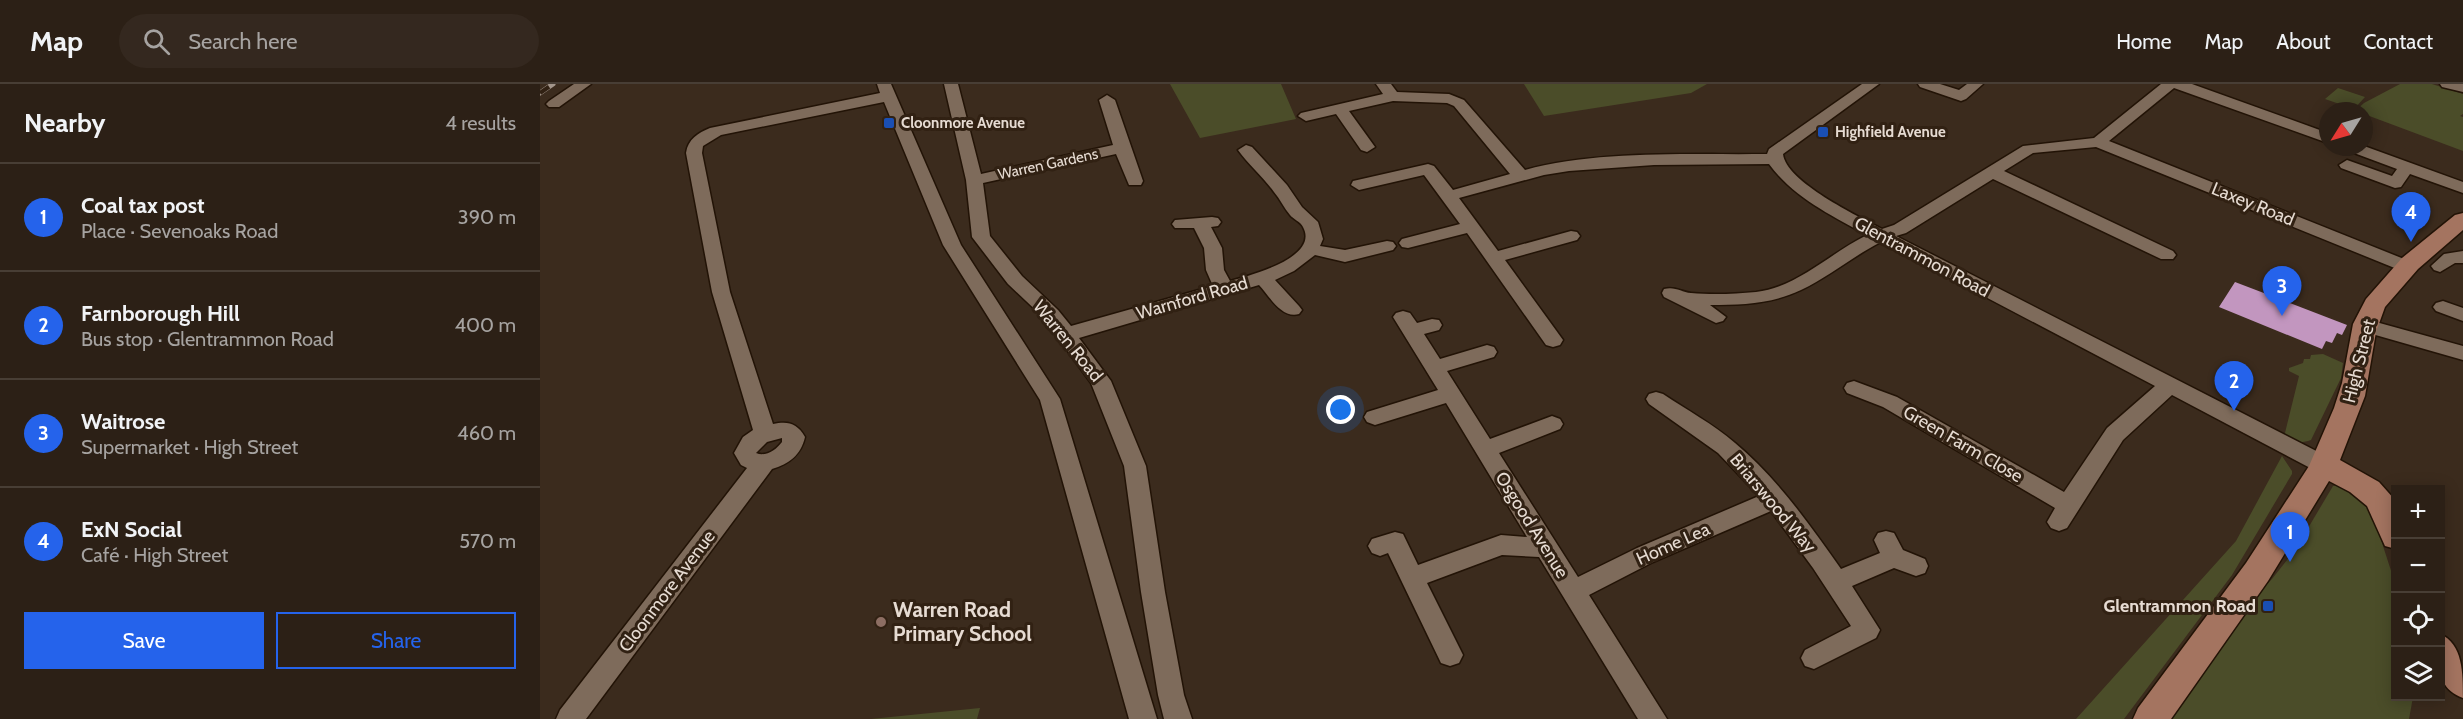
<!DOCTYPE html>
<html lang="en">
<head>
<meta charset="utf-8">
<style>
	:root { --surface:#2c2016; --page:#34281f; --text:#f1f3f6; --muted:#a6a3a1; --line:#483e35; --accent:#2563eb }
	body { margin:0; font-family:Cabin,sans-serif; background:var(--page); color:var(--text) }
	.controls { position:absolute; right:18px; bottom:18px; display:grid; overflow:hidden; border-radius:0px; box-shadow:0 3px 15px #0003 }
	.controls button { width:54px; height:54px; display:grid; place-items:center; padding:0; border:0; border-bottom:2px solid var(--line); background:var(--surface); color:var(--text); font:30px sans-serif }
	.compass { position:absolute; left:1779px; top:18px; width:54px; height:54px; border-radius:50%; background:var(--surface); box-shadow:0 3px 15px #0003; rotate:233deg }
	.you { position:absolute; left:801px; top:326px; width:21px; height:21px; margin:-15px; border:4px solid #fff; border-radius:50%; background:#1a73e8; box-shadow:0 0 0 9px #1a73e833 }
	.badge { display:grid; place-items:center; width:39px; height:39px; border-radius:50%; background:var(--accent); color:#fff; font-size:20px; font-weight:700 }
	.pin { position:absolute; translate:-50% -50px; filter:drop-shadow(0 2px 3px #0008) }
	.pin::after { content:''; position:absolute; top:32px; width:21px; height:18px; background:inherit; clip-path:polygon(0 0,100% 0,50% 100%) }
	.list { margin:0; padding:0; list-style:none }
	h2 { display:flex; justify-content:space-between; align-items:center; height:78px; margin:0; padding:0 24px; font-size:26px }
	h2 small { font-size:20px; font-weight:400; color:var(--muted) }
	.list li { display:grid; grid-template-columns:39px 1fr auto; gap:18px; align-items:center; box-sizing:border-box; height:108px; padding:0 24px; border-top:2px solid var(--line) }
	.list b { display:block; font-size:22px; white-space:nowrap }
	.list p { margin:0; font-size:20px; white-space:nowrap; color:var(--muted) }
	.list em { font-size:20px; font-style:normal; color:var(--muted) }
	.actions { display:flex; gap:12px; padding:18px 24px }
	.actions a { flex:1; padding:14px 0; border:2px solid var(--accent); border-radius:0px; text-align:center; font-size:21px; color:var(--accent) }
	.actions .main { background:var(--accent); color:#fff }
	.icon { flex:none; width:33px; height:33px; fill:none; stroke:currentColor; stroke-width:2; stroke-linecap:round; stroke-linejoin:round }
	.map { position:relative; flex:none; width:1923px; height:635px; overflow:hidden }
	header { display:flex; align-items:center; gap:36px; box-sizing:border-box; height:84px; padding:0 30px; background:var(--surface); border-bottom:2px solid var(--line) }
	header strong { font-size:28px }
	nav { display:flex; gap:33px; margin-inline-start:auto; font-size:21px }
	.search { width:420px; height:54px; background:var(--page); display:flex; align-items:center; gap:15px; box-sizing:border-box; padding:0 21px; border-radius:33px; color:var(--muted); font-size:22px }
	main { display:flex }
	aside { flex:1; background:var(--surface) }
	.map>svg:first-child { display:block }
	.green { fill:#4b4d29 }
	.building { fill:#c296bf }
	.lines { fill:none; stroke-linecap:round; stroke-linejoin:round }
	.minor-casing { stroke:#221306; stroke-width:3 }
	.major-casing { stroke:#221306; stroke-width:3 }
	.minor { fill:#7e6b5b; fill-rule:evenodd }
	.major { fill:#a47460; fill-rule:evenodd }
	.rail-casing { stroke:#a3968b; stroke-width:5 }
	.rail { stroke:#312113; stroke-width:4; stroke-dasharray:11; stroke-linecap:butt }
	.transit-dot { fill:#1a4fb4; stroke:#312113; stroke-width:2 }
	.education-dot { fill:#8d6e63; stroke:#312113; stroke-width:2 }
	.labels { text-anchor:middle; stroke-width:6; stroke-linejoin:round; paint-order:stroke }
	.far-poi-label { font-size:15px; font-weight:bold; fill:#e6dbd2; stroke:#312113; text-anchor:start }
	.far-street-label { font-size:15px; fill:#e6dbd2; stroke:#312113 }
	.street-label { font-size:18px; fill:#e6dbd2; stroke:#312113 }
	.poi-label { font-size:18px; font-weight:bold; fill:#e6dbd2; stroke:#312113; text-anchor:end }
	.near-poi-label { font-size:21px; font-weight:bold; fill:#e6dbd2; stroke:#312113; text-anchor:start }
</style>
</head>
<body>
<header>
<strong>Map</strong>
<div class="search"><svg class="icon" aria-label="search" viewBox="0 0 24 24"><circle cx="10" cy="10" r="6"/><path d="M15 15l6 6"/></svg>Search here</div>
<nav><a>Home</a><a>Map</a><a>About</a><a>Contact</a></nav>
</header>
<main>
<aside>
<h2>Nearby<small>4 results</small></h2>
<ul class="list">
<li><span class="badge">1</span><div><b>Coal tax post</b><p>Place · Sevenoaks Road</p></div><em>390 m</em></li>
<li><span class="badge">2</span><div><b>Farnborough Hill</b><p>Bus stop · Glentrammon Road</p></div><em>400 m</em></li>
<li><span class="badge">3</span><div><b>Waitrose</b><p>Supermarket · High Street</p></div><em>460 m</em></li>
<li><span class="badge">4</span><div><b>ExN Social</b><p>Café · High Street</p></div><em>570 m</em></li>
</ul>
<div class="actions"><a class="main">Save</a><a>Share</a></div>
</aside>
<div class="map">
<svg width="1923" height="635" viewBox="0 0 1923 635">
	<rect width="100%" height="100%" fill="#3b2b1d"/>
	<path class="green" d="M630,0H741L756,35L660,54Z
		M984,0H1167L1151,9L1004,32Z
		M1860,0H1892L1923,10V30L1920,32L1923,33V67L1824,30V27H1815L1824,19Z
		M1798,4L1825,13L1814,25L1785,15Z
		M1783,270L1803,279L1801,294L1771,356C1760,360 1754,358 1744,353L1759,292L1749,287V284L1763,279L1764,275H1770L1771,271Z
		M1742,372L1752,387V390L1692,491L1584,635H1536L1696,457Z
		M1798,401L1823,415L1832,428L1855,499L1856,612L1873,613L1869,635H1626L1706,521L1732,495L1755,466L1793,402Z
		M440,624L437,635H331Z"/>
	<path class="building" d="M1695,198L1807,241L1802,251L1797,249L1792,259L1786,257L1782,265L1679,223Z"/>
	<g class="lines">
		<g class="minor-casing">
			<path id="minor" d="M34,0H51L19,23H9L6,20L9,17Z
				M337,0H351L421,161L520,315L617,635H589L500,316L403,161L344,18L181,51L163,62L162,69L190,208L233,340C248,337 257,339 265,353C261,371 249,380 232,385L46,635H16L20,626L207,384L201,381L194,369L203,353L213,346L172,208L146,69C148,55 158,49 170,44L340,9ZM242,354V358C236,366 226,373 216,369L227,358Z
				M404,0H418L441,90L573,61L559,16L567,11L575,16L603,97L601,101H589L576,70L443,99L450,152L482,192L518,226L531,242L673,202L666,186L664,164L654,144H635L632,140L635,136L672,133L678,134L681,138L678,142L671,143L682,164L684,186L690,197C708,192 780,174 763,143C761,138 753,135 750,131C744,124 740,115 734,108C723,93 709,81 698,66L706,61L712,63L747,101L762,123L778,138L783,155L780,162L805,166L847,157L853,158L856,162L853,166L805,178L775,171L754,187L735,196L759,222L762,226L759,230C742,235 730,213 719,201L539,254L571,297L606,382L625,508L644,611L652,635H624L618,611L601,508L584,382L551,299L504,234L468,200L432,153L426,96Z
				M836,0H851L857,8L909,10L924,16L985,86C1057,66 1151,71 1227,70L1229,65L1322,0H1339L1243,70C1246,98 1318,132 1342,145L1354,141L1483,62L1554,54L1621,0H1652L1788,49V59L1634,4L1569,57L1874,179L1877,183L1874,187H1862L1556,63L1493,69L1464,87L1633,167L1636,171L1633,175H1621L1453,95L1366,149L1356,152L1790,374L1793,380L1790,386L1782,388L1774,386L1632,311L1583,356L1527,444L1519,447L1511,444L1507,438L1515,424L1343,323L1307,309L1304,304L1307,299L1314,297L1357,313L1524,408L1567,344L1615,302L1341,158C1313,172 1289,193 1261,206C1232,220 1202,221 1170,221L1186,233L1183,237L1176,239L1124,213L1122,209L1124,205C1135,202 1141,208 1151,209C1172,211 1195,210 1216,208C1258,203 1290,169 1327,151C1292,132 1253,113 1229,80L1114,81L1029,87L1004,91L919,114L958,167L1031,147L1037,148L1040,152L1037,156L965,176L1023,256L1020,261L1013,263L1006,261L927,149L868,164L862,163L859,159L862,155L920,140L884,91L819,106L811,101L813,97L888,80L894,82L913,106L970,90L914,22L907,19L853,17L809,27L835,63L827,68L821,66L796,30L766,37L758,32L761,29L843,10Z
				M1378,0H1400L1419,6L1427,0H1443L1426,15L1421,17L1380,3Z
				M1900,0H1923V8L1902,3Z
				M1824,62L1923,98V109L1870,90L1861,103L1855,104L1801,84L1799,81L1807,76L1852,92L1857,85L1806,66L1804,63Z
				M1923,167V179H1915L1900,188L1894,186L1891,182L1904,170Z
				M1903,217L1923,224V237L1896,227L1893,223L1896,219Z
				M863,227L870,229L877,239L892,235L899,236L902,241L899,246L884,250L900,275L947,261L954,263L957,268L954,273L907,287L950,355L1012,332L1020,335L1023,340L1020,345L959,369L1038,493L1097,464L1219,412L1178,369L1109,320L1106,315L1109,310L1116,308L1123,310C1147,326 1173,340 1195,359C1237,394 1270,441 1301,485L1340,469L1334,456L1338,449L1346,447L1354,449L1363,466L1385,475L1388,482L1385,489L1376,492L1354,484L1312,502L1340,546L1336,554L1274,585L1265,582L1261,574L1265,566L1311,542L1273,484L1231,427L1113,478L1049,511L1127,635H1098L999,473L962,471L887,499L923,571L919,579L910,582L901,579L848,469L840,472L832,469L828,462L832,455L855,448L863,450L878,481L961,451L987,453L906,319L835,341L827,338L824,333L827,328L898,306L853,233L856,229Z
				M1825,235L1923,262V276L1818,246L1815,241L1818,236Z"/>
		</g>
		<g class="major-casing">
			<path id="major" d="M1923,129V146L1878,185L1845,223L1836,248L1825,312L1800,376L1839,398L1855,416L1856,465L1845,462L1827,422L1810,408L1789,397L1728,497L1631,635H1593L1598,624L1706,479L1769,382L1794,324L1802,299L1813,240L1826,215L1862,174L1915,131Z
				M1900,550C1923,560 1923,589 1923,614C1893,603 1900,576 1900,550Z"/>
		</g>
		<use href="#minor" class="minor"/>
		<use href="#major" class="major"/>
		<g class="rail-casing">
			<path id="rail" d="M0,9L13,0"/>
		</g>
		<use href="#rail" class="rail"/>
	</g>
	<g class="transit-dot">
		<rect x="343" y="33" width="12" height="12" rx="3"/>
		<rect x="1277" y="42" width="12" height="12" rx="3"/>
		<rect x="1722" y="516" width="12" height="12" rx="3"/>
	</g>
	<circle class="education-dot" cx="341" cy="538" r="6"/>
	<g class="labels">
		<g class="far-poi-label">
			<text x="361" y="44">Cloonmore Avenue</text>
			<text x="1295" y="53">Highfield Avenue</text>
		</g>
		<g class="far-street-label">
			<text transform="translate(508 80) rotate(-12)" y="5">Warren Gardens</text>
		</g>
		<g class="street-label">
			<text transform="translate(1713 120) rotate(22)" y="6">Laxey Road</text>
			<text transform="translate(1382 173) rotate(28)" y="6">Glentrammon Road</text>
			<text transform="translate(652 214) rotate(-16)" y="6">Warnford Road</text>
			<text transform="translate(528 257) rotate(51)" y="6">Warren Road</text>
			<text transform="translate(1819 277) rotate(-76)" y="6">High Street</text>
			<text transform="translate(1423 360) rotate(30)" y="6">Green Farm Close</text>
			<text transform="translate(1233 419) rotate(50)" y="6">Briarswood Way</text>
			<text transform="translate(992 441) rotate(58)" y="6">Osgood Avenue</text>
			<text transform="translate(1133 460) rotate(-24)" y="6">Home Lea</text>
			<text transform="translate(127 507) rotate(-53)" y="6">Cloonmore Avenue</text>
		</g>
		<g class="poi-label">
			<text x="1716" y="528">Glentrammon Road</text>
		</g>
		<g class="near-poi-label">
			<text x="353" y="533">Warren Road<tspan x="353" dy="24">Primary School</tspan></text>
		</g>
	</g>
</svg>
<div class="controls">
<button>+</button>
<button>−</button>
<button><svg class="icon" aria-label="locate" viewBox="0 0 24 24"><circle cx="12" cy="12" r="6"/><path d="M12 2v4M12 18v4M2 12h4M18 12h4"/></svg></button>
<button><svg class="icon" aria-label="layers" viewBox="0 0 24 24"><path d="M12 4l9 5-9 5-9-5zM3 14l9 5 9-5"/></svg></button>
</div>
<svg class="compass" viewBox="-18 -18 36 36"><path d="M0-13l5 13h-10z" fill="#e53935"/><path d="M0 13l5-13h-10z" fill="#a6a3a1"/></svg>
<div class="you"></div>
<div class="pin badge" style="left:1750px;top:478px">1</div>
<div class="pin badge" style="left:1694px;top:327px">2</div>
<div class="pin badge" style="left:1742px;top:232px">3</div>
<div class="pin badge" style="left:1871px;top:158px">4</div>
</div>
</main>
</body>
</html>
